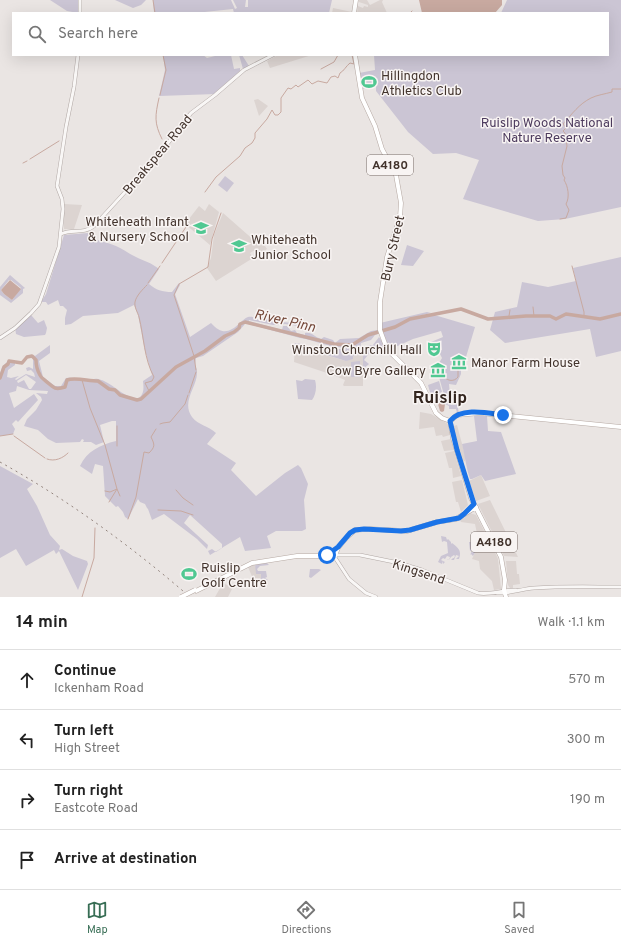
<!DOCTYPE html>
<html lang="en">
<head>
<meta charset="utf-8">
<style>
	:root { --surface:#fff; --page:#f6f6f6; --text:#222; --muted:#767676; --line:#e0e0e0; --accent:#376d54 }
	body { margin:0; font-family:Overpass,sans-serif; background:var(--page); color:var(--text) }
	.stop { position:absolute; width:12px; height:12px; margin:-9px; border:3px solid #1a73e8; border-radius:50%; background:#fff }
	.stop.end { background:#1a73e8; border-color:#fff; box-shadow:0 1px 4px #0008 }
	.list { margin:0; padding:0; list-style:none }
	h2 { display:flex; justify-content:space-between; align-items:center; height:52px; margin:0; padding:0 16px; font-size:17px }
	h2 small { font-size:13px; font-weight:400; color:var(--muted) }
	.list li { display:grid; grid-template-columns:26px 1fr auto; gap:12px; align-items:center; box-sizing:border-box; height:60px; padding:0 16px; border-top:1px solid var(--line) }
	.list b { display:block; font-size:15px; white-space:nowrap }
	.list p { margin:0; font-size:13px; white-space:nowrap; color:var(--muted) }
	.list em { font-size:13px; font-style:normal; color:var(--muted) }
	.icon { flex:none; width:22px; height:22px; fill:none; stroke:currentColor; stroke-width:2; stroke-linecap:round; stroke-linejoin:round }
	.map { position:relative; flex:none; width:621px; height:597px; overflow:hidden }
	.search { position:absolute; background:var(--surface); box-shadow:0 4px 16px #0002; left:12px; right:12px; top:12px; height:44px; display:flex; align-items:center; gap:10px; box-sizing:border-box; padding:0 14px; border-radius:0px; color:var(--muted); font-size:15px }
	.sheet { height:292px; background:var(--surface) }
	nav { display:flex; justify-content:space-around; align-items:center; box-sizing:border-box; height:56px; border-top:1px solid var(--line); background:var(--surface); font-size:11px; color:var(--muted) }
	nav a { display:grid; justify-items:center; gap:2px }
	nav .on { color:var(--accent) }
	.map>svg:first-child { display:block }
	.built { fill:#dcd4d1 }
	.green { fill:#cbc5d4; fill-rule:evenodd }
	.water { fill:#c8a9a0 }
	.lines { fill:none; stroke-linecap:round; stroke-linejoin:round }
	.stream { stroke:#c8a9a0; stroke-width:1 }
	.river { stroke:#c8a9a0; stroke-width:3.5 }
	.minor-casing { stroke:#b1a8a5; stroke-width:4 }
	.major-casing { stroke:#b6a9a3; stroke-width:5 }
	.minor { stroke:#f9f7f6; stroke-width:3 }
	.major { stroke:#fff; stroke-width:4 }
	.rail { stroke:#93847d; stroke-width:1; stroke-dasharray:2 4; stroke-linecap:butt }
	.major-bridge-casing { stroke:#b6a9a3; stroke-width:5; stroke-linecap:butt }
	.major-bridge { stroke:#fff; stroke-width:4 }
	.route { stroke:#1a73e8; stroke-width:5 }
	.labels { text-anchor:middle; stroke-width:3; stroke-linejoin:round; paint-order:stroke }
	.shield { fill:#f8f4f3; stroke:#796d68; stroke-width:1 }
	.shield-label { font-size:12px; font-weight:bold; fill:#42332c }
	.poi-label { font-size:13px; fill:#42332c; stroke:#f8f4f3; text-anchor:start }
	.park-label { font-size:13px; fill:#4c3a5d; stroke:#f8f4f3 }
	.street-label { font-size:13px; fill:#42332c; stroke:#f8f4f3 }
	.water-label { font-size:14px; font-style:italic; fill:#744738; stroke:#f8f4f3 }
	.district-label { font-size:17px; font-weight:bold; fill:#33251e; stroke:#f8f4f3 }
</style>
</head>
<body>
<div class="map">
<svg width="621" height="597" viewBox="0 0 621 597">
	<rect width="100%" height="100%" fill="#eae5e3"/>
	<path class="built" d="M359,0H367L370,5L380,0H383L382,2L387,13H357L358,6L363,8L364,6L368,7V5L359,2Z
		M333,8L352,12V13H332Z
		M278,55H312L270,68L267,61Z
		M258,99L268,106L259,116L254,100Z
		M64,204L82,205L74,229H64Z
		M209,204L219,212L210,245L185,224L199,206L205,211Z
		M223,213L256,242L265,246L267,249L261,253L258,248L250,253L253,258L216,281L207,268L211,258L214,235Z
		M295,346L346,361L353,356L363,354V386H344L343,385L345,380L333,375L294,362Z
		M420,412L431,414L448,424L450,435L443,437L442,435L436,436L434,427L419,429Z
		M457,425L465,455V461L462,462L454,430V426Z
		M451,439L454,450L444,451L441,441Z
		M454,451L461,476L453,478L452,468H449L445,453Z
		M481,475L490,496L476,501L469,481Z
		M462,480L468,505L461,512L458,502H456L452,482Z
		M490,500L491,502L518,557L504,556L478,504Z
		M470,513L476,515L495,552L498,559L501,589L494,590L492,581L480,569L479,561L472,559L477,548H480L475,524L461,522L460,520Z
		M506,561H516L517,574H519L520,584L513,585V588H510L508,585Z
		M255,564L258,574H261V578L254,581L248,567Z
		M223,583L231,587L233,585L234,588L232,589L228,597H215Z"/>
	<path class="green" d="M50,0H79L78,13L67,11Z
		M115,0H146L141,5L133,8Z
		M153,0H231L235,9L237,8L233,0H246L245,7H248V0H332L329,13H234L233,9L195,13H154Z
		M507,0H621V207L565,219L538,221L463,199L479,160L456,153L433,154L408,132L376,91V86L362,89L359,73L375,70L374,55H608V13H501Z
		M163,55H203L207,58L219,55H231L234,69L240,68V71L216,94L159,96L165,70Z
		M239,55H242L249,66L243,69Z
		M225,176L234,183L227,192L218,185Z
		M88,233C98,243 105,241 116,246C123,249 129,254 136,257C144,261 152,263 159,269L149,284C156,290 162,292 172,292L179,283L180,285L175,294L190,337L211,323C222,335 229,333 240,323C242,321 245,318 248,317C252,316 256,318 259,320L264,316C272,325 282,321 293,323C298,324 304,328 308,330H304L298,326L285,324L273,325L249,320V321L282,330L283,326H287L291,331L295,330L297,333L305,335V333C313,332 314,337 321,339L324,337L333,340L335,343L340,339L359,338L371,331L378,330V334L375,335L371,340L361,343L360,349L362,350L366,346L373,345L379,337L395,358V360L386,352L381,356L379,352L371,351L364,360L369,364L363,369V354L353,356V359L346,361L297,346H295V349H293L295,343L304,344L307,347L315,348L320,347L323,350L330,352L337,349H341L343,356L345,354L346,348L330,346L306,339L300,338L248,324H245L238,332L203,356L196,358L195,365C204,382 179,399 192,417C198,425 209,426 216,433L207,444L236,463L231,470L256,496L285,473L298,465L301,468L308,484L304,500L306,529L302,531H276L267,536L271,548L245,551L240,537L210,555L208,551L212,549L216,552L222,548V544L190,515L184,523L208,545L207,549L197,539L164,514L152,520L148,509L147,508L145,504L140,502L138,499L128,519L125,517L123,512L118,506L116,507L105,496L103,466L95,464L92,474L80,466C87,451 100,445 116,441V421H112L100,425L104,442L96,445L91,442H83L84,440L82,439L80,442L56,443L48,439L38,430L24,426L27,419L36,410L42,400L41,397L36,393L47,394L48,391L29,390L17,386L16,391L9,393L14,408L34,394L38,400L18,422L16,420L12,424L15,429L13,434L0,436V374L2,367L9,360L15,361V365L8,370L7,377L11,378L19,376L15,379L16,380L26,374L35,377L34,373L31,370L27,371L26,368L29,367L33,369V355L35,356L50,345V353L39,361L43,377L55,386H61L66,378C74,377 81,379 88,380C92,380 94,378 98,379C112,382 121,396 137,399C144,395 144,389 143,381L152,375L145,351L138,315L134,305L118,313L83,316L71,324L65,325V318L67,310L63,306H60L58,300L48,305L46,302H41L46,294L64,235ZM26,375L36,382L31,389H29L24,380L18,383L17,381Z
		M407,245L424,251L413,266L401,265Z
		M621,257V351L596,357L590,329L505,343L490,330L495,312L517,307L522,282L548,287L576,281L573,268Z
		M10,275L25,288L23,289V293L11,303L0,295V287ZM9,280H11L21,288L12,300L4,294L1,290Z
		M427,312L431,313L410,318L394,327L382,330L380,323Z
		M431,314L475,327L466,357L461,370V374L456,385L449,384L451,405L457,404L459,413H457L456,409H449V406L445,404V402L441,401L438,403H435L432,397L436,396V398L442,397L444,395L439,377V363L442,358L440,354H437V351L442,350L441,344L432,345L431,342L443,337L441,331L413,339L391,349L388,345L382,331L395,327L410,319Z
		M31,315L38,323L44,320L47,328L46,333L45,335L24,337L16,334L15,327Z
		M360,361V377H351V362Z
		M305,379L315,380C317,386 316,395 312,400L298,399L296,380L302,381Z
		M439,381L442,392L431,396L428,385Z
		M474,416H487L488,431L501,432L516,474L485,481L481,475L472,479H470C466,467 465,456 462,444L477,441Z
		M0,466L33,484L27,489L37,506L50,535L60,546L59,550L62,549L73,556L87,561L88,564L78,590L59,551L56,554L54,550L26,566L16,549L0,558Z
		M441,536L446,537L447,540L448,539L451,542V544L452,543C458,548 462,550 459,559H456L459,556L456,555L454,560H451L453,558H454L455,556L454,555L451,557L449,560H448L447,559L449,560L450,557L447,556L445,559L443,558L441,560L445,562L443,564L442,561V564L438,562L441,556L448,553L447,542L444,541L442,542Z
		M469,542H473L476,551L473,556L471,554L470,555L472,551H470Z
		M267,563L269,565L260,566L257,569L258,571H266L267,577L265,578L268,580L259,582V583V580L261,578V574H256L255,564Z
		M310,569H319L321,570L311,578L309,577Z"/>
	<path class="water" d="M419,0H502V5L495,13H422Z
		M10,280L21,289L12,300L4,294L1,290Z
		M442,400L444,401L445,404L444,411L442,412L440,411L438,404Z"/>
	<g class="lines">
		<path class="stream" d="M153,0L155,13
			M410,13L412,11
			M321,69L334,62L338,55
			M160,95L166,70L163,55
			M159,98C155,116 154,123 162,139
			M30,159L59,141
			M23,163L27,161
			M205,192L216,177L240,156L245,148L252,143L255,138V133L267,119L272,110L275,115H278L281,112V98L288,88L291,89L296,85L298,87L308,80L312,84L318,81L327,83L331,77L335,76L338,78L340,73C344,71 346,66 350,63L354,64L352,55
			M560,219L566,218L569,210L566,204C570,197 568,186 564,180L565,178L563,175L562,166L567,146L565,133L563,131L566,128L563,124C572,114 579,104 591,98C597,95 605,94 612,92V89H621
			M162,263L186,227
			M572,266L584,312V316
			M148,283L160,266
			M147,285C143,289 136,296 135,302C134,307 138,313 139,317C144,337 144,359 154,377L152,381L145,383L149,391
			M533,307L534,316
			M509,316L510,310
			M443,368L444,377C448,381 454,382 458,377V367
			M196,370L194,356L174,295L179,284L208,267L212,239L221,213
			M82,380L90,408L105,445L117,489L109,502
			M189,393L196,372
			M160,424L163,423L170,422L185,404L188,395
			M0,436L13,434
			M14,436L45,458
			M117,446V426
			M47,459C55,462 63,458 68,453
			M176,490L183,498L193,505
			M105,491L110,492L117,489L120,496
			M158,510L181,511L193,515
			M128,519L136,497L144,452L149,453C155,447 155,445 151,437L156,429
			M82,597L94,558L95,528"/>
		<path class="river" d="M0,378L4,367L8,364L9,361L22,363L27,357L32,356L36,360C36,365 37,370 40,375C40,377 53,387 55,388C58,389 62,388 65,387L67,380C75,377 88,381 98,381L109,389L115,390L120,395L137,400L141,399L176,367L205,351L225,336L234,332L239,328L240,324L245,322L334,344L352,345L368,335L395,327L410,319L461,309L488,319L526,316H550L556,319L566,314L600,319L621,314"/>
		<g class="minor-casing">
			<path id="minor" d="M80,13V0
				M61,234C72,228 83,235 94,226L158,156L191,113L215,95L244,70L273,55
				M0,338L15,328L31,313L39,304L59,247L63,209L62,199L57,186L66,127L74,87L78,55
				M336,555H360L399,563L422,570L478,593C491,595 503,590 516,590
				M334,556L349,579L366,593L376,597
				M497,593C509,594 521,589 534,588C563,586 592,587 621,587"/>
		</g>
		<g class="major-casing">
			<path id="major" d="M354,13L356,0
				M355,55L362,98L375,126L382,149L396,175L401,203L400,217L387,257L380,302V330L387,349L421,383L436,413L442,418L450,421
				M450,421L453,438L471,498L501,557L505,580L504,590L506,597
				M450,421L457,415L480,413L621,427
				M336,553L338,548L347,537L355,530L370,529L407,531L437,522L456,519L476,507
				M196,591L252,563L297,556H335L336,553"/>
		</g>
		<use href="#minor" class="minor"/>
		<use href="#major" class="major"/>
		<path class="rail" d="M0,462C68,500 131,546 190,597"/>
		<g class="major-bridge-casing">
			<path id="major-bridge" d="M181,597L195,590"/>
		</g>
		<use href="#major-bridge" class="major-bridge"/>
	</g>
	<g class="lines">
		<path class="route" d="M327,555L338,547L350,533L355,530L364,529L401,531L410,530L437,522L459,518L464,514L474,504L457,450L450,421C461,407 488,413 503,415"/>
	</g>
	<defs>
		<g id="stadium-bare" transform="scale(1.2)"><path d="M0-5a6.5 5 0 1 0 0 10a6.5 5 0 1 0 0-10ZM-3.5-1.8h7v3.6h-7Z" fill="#50c892" stroke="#f8f4f3" stroke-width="2.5" paint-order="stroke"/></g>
		<g id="school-bare" transform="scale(1.2)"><path d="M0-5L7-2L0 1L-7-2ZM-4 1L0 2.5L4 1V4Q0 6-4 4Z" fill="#50c892" stroke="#f8f4f3" stroke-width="2.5" paint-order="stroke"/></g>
		<g id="theatre-bare" transform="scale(1.2)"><path d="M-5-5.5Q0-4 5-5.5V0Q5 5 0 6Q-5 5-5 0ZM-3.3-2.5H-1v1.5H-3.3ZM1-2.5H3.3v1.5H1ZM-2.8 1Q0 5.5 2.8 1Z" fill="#50c892" stroke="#f8f4f3" stroke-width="2.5" paint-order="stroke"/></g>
		<g id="museum-bare" transform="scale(1.2)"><path d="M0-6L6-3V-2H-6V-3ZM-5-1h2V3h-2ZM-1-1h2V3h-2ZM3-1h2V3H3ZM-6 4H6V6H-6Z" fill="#50c892" stroke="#f8f4f3" stroke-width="2.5" paint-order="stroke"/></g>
	</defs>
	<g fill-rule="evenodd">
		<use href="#stadium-bare" x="369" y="82"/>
		<use href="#school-bare" x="201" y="228"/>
		<use href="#school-bare" x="239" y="246"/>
		<use href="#theatre-bare" x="434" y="349"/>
		<use href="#museum-bare" x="459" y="362"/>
		<use href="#museum-bare" x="438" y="370"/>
		<use href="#stadium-bare" x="189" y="574"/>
	</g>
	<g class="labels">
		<g class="shield">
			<rect x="367" y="155" width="46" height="20" rx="3"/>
			<rect x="471" y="532" width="46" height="20" rx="3"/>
		</g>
		<g class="shield-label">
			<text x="390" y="169">A4180</text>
			<text x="494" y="546">A4180</text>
		</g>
		<g class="poi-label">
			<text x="381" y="80">Hillingdon<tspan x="381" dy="15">Athletics Club</tspan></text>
			<text x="189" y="226" text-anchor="end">Whiteheath Infant<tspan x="189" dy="15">&amp; Nursery School</tspan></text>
			<text x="251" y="244">Whiteheath<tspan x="251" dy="15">Junior School</tspan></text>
			<text x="422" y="354" text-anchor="end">Winston Churchilll Hall</text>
			<text x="471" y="367">Manor Farm House</text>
			<text x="426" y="375" text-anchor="end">Cow Byre Gallery</text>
			<text x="201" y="572">Ruislip<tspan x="201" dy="15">Golf Centre</tspan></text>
		</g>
		<g class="park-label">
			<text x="547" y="127">Ruislip Woods National<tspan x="547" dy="15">Nature Reserve</tspan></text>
		</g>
		<g class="street-label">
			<text transform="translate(157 154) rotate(-50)" y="5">Breakspear Road</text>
			<text transform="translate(392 248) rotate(-77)" y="5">Bury Street</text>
			<text transform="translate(419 571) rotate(18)" y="5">Kingsend</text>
		</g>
		<g class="water-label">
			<text transform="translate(285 320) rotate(13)" y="5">River Pinn</text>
		</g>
		<g class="district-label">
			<text x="440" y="403">Ruislip</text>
		</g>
	</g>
</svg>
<div class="stop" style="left:327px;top:555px"></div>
<div class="stop end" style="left:503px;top:415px"></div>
<div class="search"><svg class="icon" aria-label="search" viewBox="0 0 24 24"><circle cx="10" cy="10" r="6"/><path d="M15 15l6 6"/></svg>Search here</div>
</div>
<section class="sheet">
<h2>14 min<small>Walk · 1.1 km</small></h2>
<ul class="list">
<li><svg class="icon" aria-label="ahead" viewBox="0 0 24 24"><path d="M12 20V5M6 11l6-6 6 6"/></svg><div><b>Continue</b><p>Ickenham Road</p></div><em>570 m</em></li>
<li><svg class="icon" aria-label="left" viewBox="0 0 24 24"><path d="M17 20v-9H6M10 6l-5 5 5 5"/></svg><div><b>Turn left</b><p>High Street</p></div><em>300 m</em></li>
<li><svg class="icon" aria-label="right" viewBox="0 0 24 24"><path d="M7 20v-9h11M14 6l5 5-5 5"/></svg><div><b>Turn right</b><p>Eastcote Road</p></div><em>190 m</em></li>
<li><svg class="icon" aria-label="arrive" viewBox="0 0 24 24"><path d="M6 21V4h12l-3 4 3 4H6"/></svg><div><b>Arrive at destination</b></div></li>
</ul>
</section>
<nav>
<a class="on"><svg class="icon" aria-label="map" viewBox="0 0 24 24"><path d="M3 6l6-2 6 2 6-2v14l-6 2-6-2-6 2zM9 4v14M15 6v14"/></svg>Map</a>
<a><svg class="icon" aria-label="directions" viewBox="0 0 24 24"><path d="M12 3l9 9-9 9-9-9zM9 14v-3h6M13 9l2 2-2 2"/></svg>Directions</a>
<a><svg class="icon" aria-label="saved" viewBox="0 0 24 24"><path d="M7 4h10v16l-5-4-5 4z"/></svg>Saved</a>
</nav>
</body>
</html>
